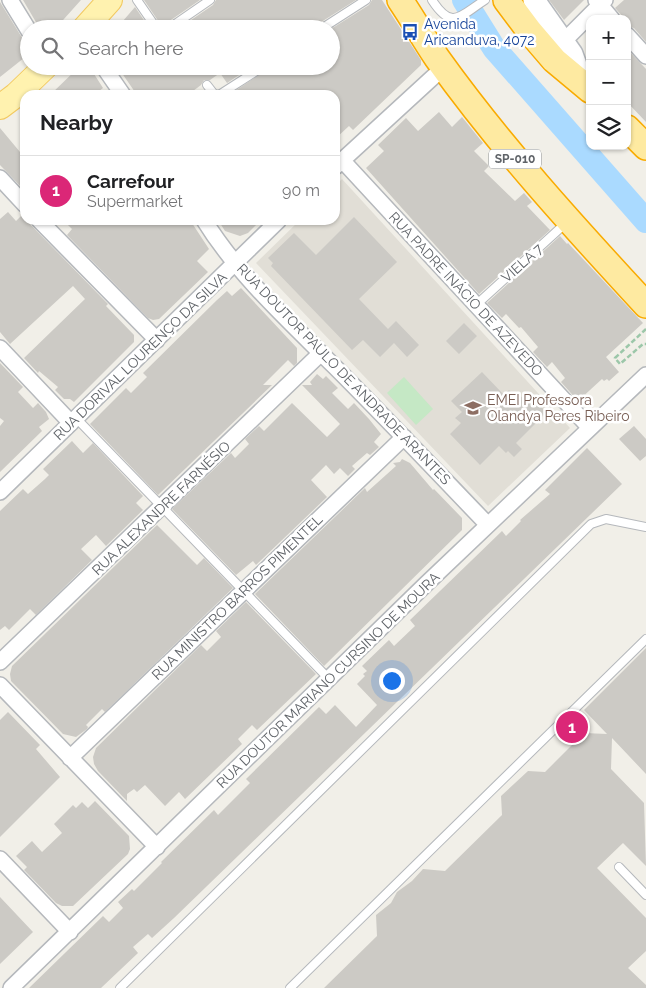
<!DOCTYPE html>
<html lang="en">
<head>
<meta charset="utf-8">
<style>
	:root { --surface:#fff; --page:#f2f2f2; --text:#202124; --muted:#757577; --line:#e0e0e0; --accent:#db2777 }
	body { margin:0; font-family:Raleway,sans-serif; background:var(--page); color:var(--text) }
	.controls { position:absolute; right:15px; top:15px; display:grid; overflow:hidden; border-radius:10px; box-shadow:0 1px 4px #0004 }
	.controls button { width:45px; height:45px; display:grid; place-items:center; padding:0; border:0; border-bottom:1px solid var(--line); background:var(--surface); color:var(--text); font:25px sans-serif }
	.you { position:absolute; left:391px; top:680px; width:18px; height:18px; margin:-12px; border:4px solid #fff; border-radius:50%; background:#1a73e8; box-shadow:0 0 0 8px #1a73e833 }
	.badge { display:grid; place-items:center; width:32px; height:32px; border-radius:50%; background:var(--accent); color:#fff; font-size:16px; font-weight:700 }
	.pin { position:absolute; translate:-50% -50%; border:2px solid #fff; box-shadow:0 1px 5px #0006 }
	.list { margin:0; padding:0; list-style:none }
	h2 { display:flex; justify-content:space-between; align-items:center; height:65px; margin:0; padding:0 20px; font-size:21px }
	h2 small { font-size:16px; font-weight:400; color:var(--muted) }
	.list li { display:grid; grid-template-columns:32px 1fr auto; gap:15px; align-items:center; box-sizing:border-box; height:70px; padding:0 20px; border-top:1px solid var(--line) }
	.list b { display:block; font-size:19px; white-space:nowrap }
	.list p { margin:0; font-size:16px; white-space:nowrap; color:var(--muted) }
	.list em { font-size:16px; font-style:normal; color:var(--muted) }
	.icon { flex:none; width:28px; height:28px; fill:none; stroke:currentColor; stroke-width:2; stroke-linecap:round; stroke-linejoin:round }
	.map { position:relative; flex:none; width:646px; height:988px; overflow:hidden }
	.search { position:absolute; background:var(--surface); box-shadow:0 1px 4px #0004; left:20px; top:20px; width:320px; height:55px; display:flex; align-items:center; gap:12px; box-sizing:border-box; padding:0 18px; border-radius:28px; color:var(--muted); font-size:19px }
	.panel { position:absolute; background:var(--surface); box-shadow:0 1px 4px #0004; left:20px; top:90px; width:320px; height:135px; border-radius:15px }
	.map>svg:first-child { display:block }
	.education { fill:#e1ded6 }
	.green { fill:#c5e8c5 }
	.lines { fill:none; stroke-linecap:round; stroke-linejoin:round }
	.river { stroke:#aadaff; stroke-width:24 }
	.building { fill:#cccac5 }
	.service-casing { stroke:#b5b8bc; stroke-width:10 }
	.minor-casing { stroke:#b5b8bc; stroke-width:18 }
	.secondary-casing { stroke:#b6babf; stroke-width:24 }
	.primary-casing { stroke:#f2c960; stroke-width:26 }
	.trunk-casing { stroke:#f9ab00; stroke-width:28 }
	.path { stroke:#9cc7a9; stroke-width:2.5; stroke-dasharray:5 2.5; stroke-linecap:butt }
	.service { stroke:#fff; stroke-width:8 }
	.minor { stroke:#fff; stroke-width:15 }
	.secondary { stroke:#fff; stroke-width:21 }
	.primary { stroke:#fff2af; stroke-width:24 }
	.trunk { stroke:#feeaa1; stroke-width:25 }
	.labels { text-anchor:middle; stroke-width:5; stroke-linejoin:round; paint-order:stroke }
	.shield { fill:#fff; stroke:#8f9295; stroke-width:1 }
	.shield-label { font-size:12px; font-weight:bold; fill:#5f6368 }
	.transit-label { font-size:14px; fill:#164399; stroke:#fff; text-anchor:start }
	.street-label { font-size:14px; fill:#5f6368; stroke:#fff }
	.education-label { font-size:14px; fill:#785e54; stroke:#fff; text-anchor:start }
</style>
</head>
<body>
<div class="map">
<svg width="646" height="988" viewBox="0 0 646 988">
	<rect width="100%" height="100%" fill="#f1efe8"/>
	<path class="education" d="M342,179L570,428L488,506L256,263L300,220H335V186Z"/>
	<path class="green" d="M404,377L433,409L416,425L387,393Z"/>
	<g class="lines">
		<path class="river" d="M464,0L494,48L646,221"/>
	</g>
	<path class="building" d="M23,0H81L55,29H40Z
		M144,0H200L165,24L163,28Z
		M216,0H356L318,24L315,29H178L213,5Z
		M372,0H382L421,60V65L353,130L349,126L335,139V95H233L232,93L272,66H331V29L369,5Z
		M549,0H584L564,20Z
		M624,0H646V42L634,28L627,26V19H625L615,8Z
		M0,2L29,49V54L0,77Z
		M135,7L150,29H116Z
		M627,49L646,69V122L627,102Z
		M80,66H89L103,88L94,95H50Z
		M117,66H253L227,83L220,73L210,80H204L201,85L193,91L196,95H137Z
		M439,112L452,127L462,117L483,143L474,151L489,166L484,171L515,201L524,193L532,202L527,206L550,230L479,294L366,168L384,151L378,145L406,118L418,131Z
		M0,128L25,158V191L0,165Z
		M8,212L16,221L21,216L25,219L108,304L106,306L134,335V342L74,402L70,399H64L55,390L58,387L39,371L38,373L24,358L85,299L73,286L10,344L0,332V219Z
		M354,217L397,262L359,299L388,329L396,321L419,345L407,357L394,343L380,357L363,340L352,350L271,266L273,263L268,258L294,233L316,255Z
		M63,220H190L209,249L197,261L208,272L159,319L153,320L148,318L67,235L72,229Z
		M218,220H261L248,233L240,236L225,231Z
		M560,236L567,244L568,243L643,323L606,357L619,372L609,381L607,379L604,381L602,379L578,401L561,382L565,378L552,362L547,367L533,352L538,347L521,327L519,328L506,314L502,318L487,303Z
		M241,288L297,348V363L294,366L288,360L263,385H272L158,495L90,424L126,388L131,393L147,377L143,373L217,300L227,291L232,296Z
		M464,323L477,336L459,354L446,341Z
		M0,363L23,387L18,392L33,408L38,403L46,412L49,419L39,427L42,431L0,472V426L4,421L0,418Z
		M482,372L504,395L509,390L518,400L526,393L536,404L538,402L546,413L516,443L522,449L514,457L508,451L506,453L499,446L480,465L450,434L461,423L455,418L462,412L451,401Z
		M317,374L323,379L326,376L338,388L332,393L348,409L354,403L369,419L381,434L374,442L379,447L370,455L367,453L352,466L355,469L348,476L340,468L334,474L326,465L311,480L327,497L256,565L253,561L236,575L172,509L231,453L235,458L249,444L245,439L259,426L264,431L292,403L327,437L340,424L302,385H312L310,382Z
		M634,426L646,439V456L640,461L619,439Z
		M72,441L83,453L93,443L143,496L136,503L143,510L106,546L96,535L81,549L92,560L36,615L30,609L9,630L5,626L0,630V511L23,489L28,494L45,479L49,475L43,469Z
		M587,448L622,484L174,918L152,938L148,934L133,947L138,953L101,988H29L103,916L109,922L123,908L118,902L132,889L134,891L162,863L161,862L214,810L218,815L250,783L246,779L319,707L326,714L335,705L356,727L377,705L357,684L365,676L363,674L367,671L362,666L389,640L394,646L415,626L410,620L502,531L506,536L521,521L520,520L550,494L545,490Z
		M402,459L410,463L433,490L434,489L462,518V530L324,666L255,594L365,488L367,492L396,466L393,463L400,462Z
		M157,525L197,565L204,558L233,588L105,712L102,709L86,725L88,727L87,729L76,737L63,734L11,681L10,674L12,666Z
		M246,602L316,674L257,730L252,725L238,739L242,744L185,799L179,792L165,806L145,785L137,792L134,789L127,794V801L98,771L94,764L93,757L96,748L201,645L207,651L221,637L216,631Z
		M646,648V774L612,738L611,769L644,803L646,866L623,843L597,868L646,918V951L628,968L646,985V988H324L377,936L376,915L391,903L397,892L412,881L423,869L445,871L502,815L501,796L528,771L545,772L584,733L607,734L584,710Z
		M8,712L40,745L36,749L60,777L0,837V720Z
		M95,801L129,836L130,849L128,854L73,906H62L56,903L24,870L27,867L16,856L32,841L42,852L62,833L54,824L73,805L76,808L82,802L88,808Z
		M0,897L33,932L0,964Z"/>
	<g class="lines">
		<g class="service-casing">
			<path id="service" d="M137,0L157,29
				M432,0C452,31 460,16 485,0
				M168,29L210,0
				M321,29L366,0
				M207,85L214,94L219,95L264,66
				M476,305L567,222
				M76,418L329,679
				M619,867L646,895
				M120,988L591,524L606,519L646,527
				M290,988L646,639"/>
		</g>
		<g class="minor-casing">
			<path id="minor" d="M10,0L29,31
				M596,0L612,19
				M627,35L646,56
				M564,41L605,0
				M103,66L123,95
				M342,160L589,427
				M335,167L444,67
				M0,178L25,205
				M39,220L157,340
				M204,220C238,275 289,321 335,367C387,419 437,472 488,525
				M0,348L71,423
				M0,492L279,220
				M0,662L321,353
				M0,685L157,847
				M70,758L404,437
				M0,859L70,932
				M11,988L426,584L646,375"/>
		</g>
		<g class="secondary-casing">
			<path id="secondary" d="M534,0L572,54L582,82"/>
		</g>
		<g class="primary-casing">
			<path id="primary" d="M84,29L110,0
				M0,107L16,95L46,66"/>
		</g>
		<g class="trunk-casing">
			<path id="trunk" d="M400,0C413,19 424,39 437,58C500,146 573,226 646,305
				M506,0L530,32L554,60L590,90
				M627,128L646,147"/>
		</g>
		<path class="path" d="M646,329L615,358L620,364L643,344H646"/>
		<use href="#service" class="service"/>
		<use href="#minor" class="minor"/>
		<use href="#secondary" class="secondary"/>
		<use href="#primary" class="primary"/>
		<use href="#trunk" class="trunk"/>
	</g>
	<defs>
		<g id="bus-bare" transform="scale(1.35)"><path d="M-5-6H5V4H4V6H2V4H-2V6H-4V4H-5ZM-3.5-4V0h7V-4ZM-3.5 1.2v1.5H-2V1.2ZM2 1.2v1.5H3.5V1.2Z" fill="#1a4fb4" stroke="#fff" stroke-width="2.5" paint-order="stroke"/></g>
		<g id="school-bare" transform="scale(1.35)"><path d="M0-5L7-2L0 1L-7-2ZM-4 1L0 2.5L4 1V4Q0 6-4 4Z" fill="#8d6e63" stroke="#fff" stroke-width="2.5" paint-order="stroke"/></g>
	</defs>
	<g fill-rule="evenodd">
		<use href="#bus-bare" x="410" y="32"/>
		<use href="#school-bare" x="473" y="408"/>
	</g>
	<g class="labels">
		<rect class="shield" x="489" y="149.5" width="52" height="19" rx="4"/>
		<g class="shield-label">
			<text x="515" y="163">SP-010</text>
		</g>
		<g class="transit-label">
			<text x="424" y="29">Avenida<tspan x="424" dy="16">Aricanduva, 4072</tspan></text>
		</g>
		<g class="street-label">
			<text transform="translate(522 263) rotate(-42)" y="5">VIELA 7</text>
			<text transform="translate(466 294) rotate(47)" y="5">RUA PADRE INÁCIO DE AZEVEDO</text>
			<text transform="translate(140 356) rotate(-44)" y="5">RUA DORIVAL LOURENÇO DA SILVA</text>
			<text transform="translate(344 374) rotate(46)" y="5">RUA DOUTOR PAULO DE ANDRADE ARANTES</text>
			<text transform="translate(161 508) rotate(-44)" y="5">RUA ALEXANDRE FARNÉSIO</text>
			<text transform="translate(237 597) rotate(-44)" y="5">RUA MINISTRO BARROS PIMENTEL</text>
			<text transform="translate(328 680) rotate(-44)" y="5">RUA DOUTOR MARIANO CURSINO DE MOURA</text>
		</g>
		<g class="education-label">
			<text x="487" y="405">EMEI Professora<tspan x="487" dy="16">Olandya Peres Ribeiro</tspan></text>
		</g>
	</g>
</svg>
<div class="controls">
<button>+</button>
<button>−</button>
<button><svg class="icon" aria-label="layers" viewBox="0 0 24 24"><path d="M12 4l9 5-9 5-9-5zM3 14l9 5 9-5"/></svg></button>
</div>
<div class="you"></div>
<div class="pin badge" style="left:572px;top:727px">1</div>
<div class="search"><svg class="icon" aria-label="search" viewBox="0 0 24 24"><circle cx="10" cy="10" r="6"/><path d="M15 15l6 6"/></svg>Search here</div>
<section class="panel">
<h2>Nearby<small></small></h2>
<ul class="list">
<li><span class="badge">1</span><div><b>Carrefour</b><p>Supermarket</p></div><em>90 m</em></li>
</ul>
</section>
</div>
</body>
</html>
